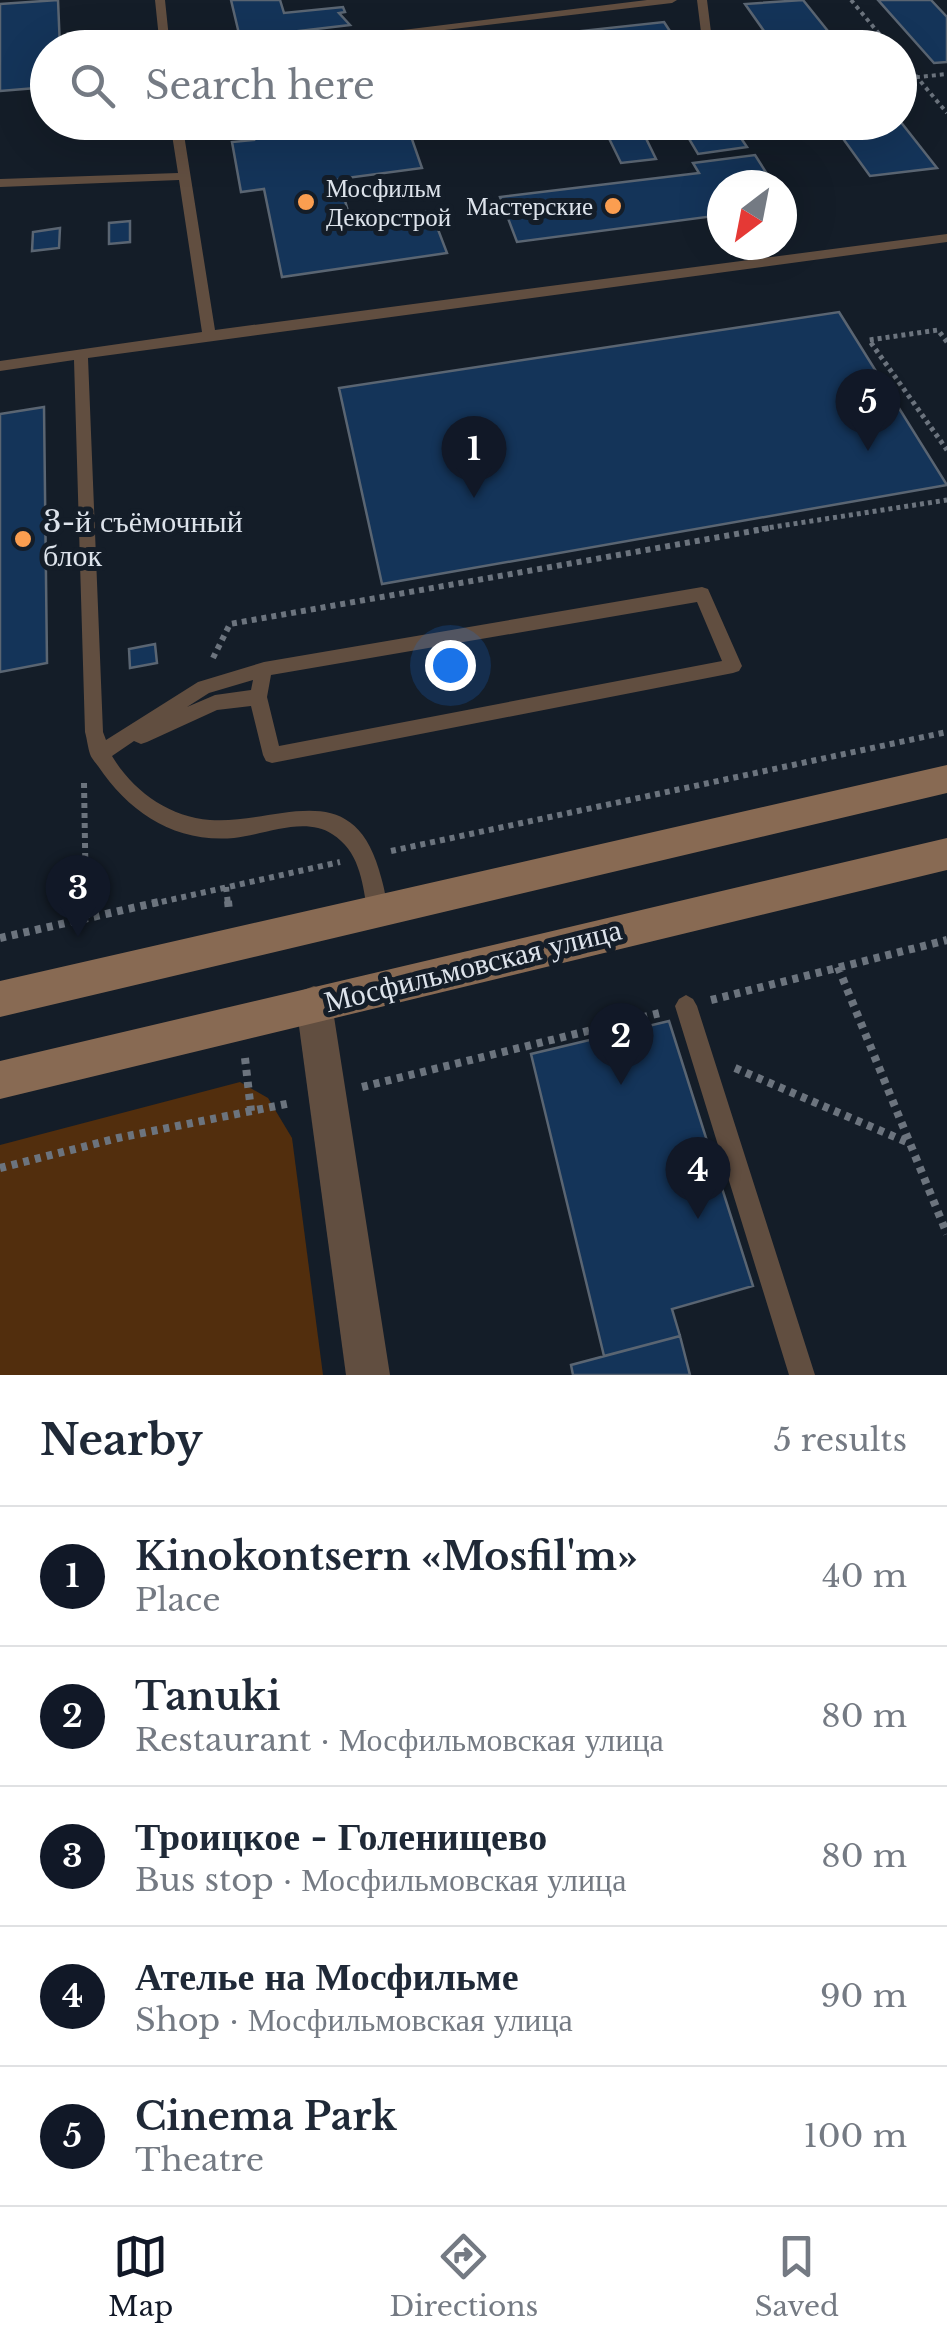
<!DOCTYPE html>
<html lang="en">
<head>
<meta charset="utf-8">
<style>
	:root { --surface:#fff; --page:#f2f2f3; --text:#1f2937; --muted:#747a83; --line:#e0e1e3; --accent:#111827 }
	body { margin:0; font-family:"Libre Baskerville",serif; background:var(--page); color:var(--text) }
	.compass { position:absolute; left:707px; top:170px; width:90px; height:90px; border-radius:50%; background:var(--surface); box-shadow:0 10px 40px #0002; rotate:212deg }
	.you { position:absolute; left:450px; top:665px; width:35px; height:35px; margin:-25px; border:8px solid #fff; border-radius:50%; background:#1a73e8; box-shadow:0 0 0 15px #1a73e833 }
	.badge { display:grid; place-items:center; width:65px; height:65px; border-radius:50%; background:var(--accent); color:#fff; font-size:32px; font-weight:700 }
	.pin { position:absolute; translate:-50% -82px; filter:drop-shadow(0 2px 5px #0008) }
	.pin::after { content:''; position:absolute; top:52px; width:35px; height:30px; background:inherit; clip-path:polygon(0 0,100% 0,50% 100%) }
	.list { margin:0; padding:0; list-style:none }
	h2 { display:flex; justify-content:space-between; align-items:center; height:130px; margin:0; padding:0 40px; font-size:42px }
	h2 small { font-size:32px; font-weight:400; color:var(--muted) }
	.list li { display:grid; grid-template-columns:65px 1fr auto; gap:30px; align-items:center; box-sizing:border-box; height:140px; padding:0 40px; border-top:2px solid var(--line) }
	.list b { display:block; font-size:38px; white-space:nowrap }
	.list p { margin:0; font-size:32px; white-space:nowrap; color:var(--muted) }
	.list em { font-size:32px; font-style:normal; color:var(--muted) }
	.icon { flex:none; width:55px; height:55px; fill:none; stroke:currentColor; stroke-width:2; stroke-linecap:round; stroke-linejoin:round }
	.map { position:relative; flex:none; width:947px; height:1375px; overflow:hidden }
	.search { position:absolute; background:var(--surface); box-shadow:0 10px 40px #0002; left:30px; right:30px; top:30px; height:110px; display:flex; align-items:center; gap:25px; box-sizing:border-box; padding:0 35px; border-radius:55px; color:var(--muted); font-size:38px }
	.sheet { height:830px; background:var(--surface) }
	nav { display:flex; justify-content:space-around; align-items:center; box-sizing:border-box; height:140px; border-top:2px solid var(--line); background:var(--surface); font-size:28px; color:var(--muted) }
	nav a { display:grid; justify-items:center; gap:5px }
	nav .on { color:var(--accent) }
	.map>svg:first-child { display:block }
	.green { fill:#522e0d }
	.building { fill:#143459; stroke:#5a6572; stroke-width:2.5 }
	.lines { fill:none; stroke-linecap:round; stroke-linejoin:round }
	.path-far3 { stroke:#6c747e; stroke-width:4; stroke-dasharray:4 4; stroke-linecap:butt }
	.path-far2 { stroke:#6c747e; stroke-width:5; stroke-dasharray:4 4; stroke-linecap:butt }
	.path-far1 { stroke:#6c747e; stroke-width:6; stroke-dasharray:5 5; stroke-linecap:butt }
	.path { stroke:#6c747e; stroke-width:8; stroke-dasharray:6 6; stroke-linecap:butt }
	.lane { fill:#614e40; fill-rule:evenodd }
	.street { fill:#614e40; fill-rule:evenodd }
	.secondary { fill:#886a53; fill-rule:evenodd }
	.poi-dot { fill:#fb9e50; stroke:#141d28; stroke-width:4 }
	.labels { text-anchor:middle; stroke-width:10; stroke-linejoin:round; paint-order:stroke }
	.far-poi-label { font-size:25px; fill:#dde3eb; stroke:#141d28; text-anchor:start }
	.poi-label { font-size:30px; fill:#dde3eb; stroke:#141d28; text-anchor:start }
	.street-label { font-size:30px; fill:#dde3eb; stroke:#141d28 }
</style>
</head>
<body>
<div class="map">
<svg width="947" height="1375" viewBox="0 0 947 1375">
	<rect width="100%" height="100%" fill="#141d28"/>
	<path class="green" d="M240,1082L268,1098L292,1138L323,1375H0V1145Z"/>
	<path class="building" d="M58,0L60,48H48V87L0,91V4Z
		M231,0H280L284,13L343,7L345,12L339,13L350,25L240,38Z
		M803,0L840,46L776,48L745,4Z
		M878,0H931L947,17V62L934,63Z
		M664,22L681,48L436,47Z
		M900,121L937,168L870,176L831,122Z
		M251,122H330L333,131L406,122L422,168L339,179L351,222L431,211L447,253L282,277L264,189L241,192L232,142L254,140Z
		M601,122H638L656,159L621,163Z
		M679,122H730L747,147L698,154Z
		M755,155L774,185H722V215L517,242L500,197L699,173L693,163Z
		M130,221V242L109,244V223Z
		M60,228L59,248L32,251L33,232Z
		M839,312L947,485L382,584L339,388Z
		M44,407L47,663L0,672V414Z
		M155,644L157,663L130,668L129,649Z
		M669,1021L753,1286L672,1309L680,1336L604,1356L531,1054Z
		M680,1336L690,1375H573L571,1365Z"/>
	<g class="lines">
		<path class="path-far3" d="M851,0L891,48
			M900,57L947,113
			M900,79L947,74"/>
		<path class="path-far2" d="M947,342L938,330L869,340L947,450
			M754,530L947,500"/>
		<path class="path-far1" d="M213,658L230,624L770,528
			M84,783L86,904
			M391,851L947,732
			M226,887L228,904
			M152,904L340,862"/>
		<path class="path" d="M86,901V918
			M228,901L229,911
			M0,938L163,901
			M838,967L947,1234
			M711,1000L947,940
			M245,1058L251,1111
			M735,1068L909,1143
			M362,1087L660,1013
			M0,1168L118,1138L291,1103"/>
		<path class="lane" d="M155,0H165L170,48H160Z
			M647,0H677L672,3L293,48H257Z
			M697,0H707L713,48H703Z
			M170,122H182L215,330L947,234V242L88,358L103,732L106,740L198,682L264,662L702,587L708,589L742,666L739,671L733,673L272,763L266,761L263,755L251,706L217,710L147,742L141,744L134,741L112,756C133,791 169,817 210,820C276,825 351,774 379,870C383,884 389,902 384,915L377,918L370,915L367,908C362,880 359,851 332,834C304,816 264,835 234,838C174,843 130,813 98,766C96,763 91,758 90,754C88,748 87,739 85,732L74,360L0,371V361L202,332L179,180L0,187V179L178,173ZM697,602L722,661L279,746L267,697L271,675ZM253,680L251,690L215,695L187,707L209,693Z
			M738,122H750V123L744,126Z
			M686,995L693,999L697,1006L815,1375H789L675,1006L679,999Z"/>
		<path class="street" d="M314,986L327,991L332,1004L390,1375H346L296,1004L301,991Z"/>
		<path class="secondary" d="M947,765V793L0,1017V981Z
			M947,838V870L0,1099V1061Z"/>
	</g>
	<g class="poi-dot">
		<circle cx="306" cy="202" r="10"/>
		<circle cx="613" cy="206" r="10"/>
		<circle cx="23" cy="539" r="10"/>
	</g>
	<g class="labels">
		<g class="far-poi-label">
			<text x="326" y="197">Мосфильм<tspan x="326" dy="29">Декорстрой</tspan></text>
			<text x="593" y="215" text-anchor="end">Мастерские</text>
		</g>
		<g class="poi-label">
			<text x="43" y="532">3-й съёмочный<tspan x="43" dy="34">блок</tspan></text>
		</g>
		<g class="street-label">
			<text transform="translate(473 966) rotate(-14)" y="10">Мосфильмовская улица</text>
		</g>
	</g>
</svg>
<svg class="compass" viewBox="-18 -18 36 36"><path d="M0-13l5 13h-10z" fill="#e53935"/><path d="M0 13l5-13h-10z" fill="#747a83"/></svg>
<div class="you"></div>
<div class="pin badge" style="left:474px;top:498px">1</div>
<div class="pin badge" style="left:621px;top:1085px">2</div>
<div class="pin badge" style="left:78px;top:937px">3</div>
<div class="pin badge" style="left:698px;top:1219px">4</div>
<div class="pin badge" style="left:868px;top:451px">5</div>
<div class="search"><svg class="icon" aria-label="search" viewBox="0 0 24 24"><circle cx="10" cy="10" r="6"/><path d="M15 15l6 6"/></svg>Search here</div>
</div>
<section class="sheet">
<h2>Nearby<small>5 results</small></h2>
<ul class="list">
<li><span class="badge">1</span><div><b>Kinokontsern «Mosfil'm»</b><p>Place</p></div><em>40 m</em></li>
<li><span class="badge">2</span><div><b>Tanuki</b><p>Restaurant · Мосфильмовская улица</p></div><em>80 m</em></li>
<li><span class="badge">3</span><div><b>Троицкое - Голенищево</b><p>Bus stop · Мосфильмовская улица</p></div><em>80 m</em></li>
<li><span class="badge">4</span><div><b>Ателье на Мосфильме</b><p>Shop · Мосфильмовская улица</p></div><em>90 m</em></li>
<li><span class="badge">5</span><div><b>Cinema Park</b><p>Theatre</p></div><em>100 m</em></li>
</ul>
</section>
<nav>
<a class="on"><svg class="icon" aria-label="map" viewBox="0 0 24 24"><path d="M3 6l6-2 6 2 6-2v14l-6 2-6-2-6 2zM9 4v14M15 6v14"/></svg>Map</a>
<a><svg class="icon" aria-label="directions" viewBox="0 0 24 24"><path d="M12 3l9 9-9 9-9-9zM9 14v-3h6M13 9l2 2-2 2"/></svg>Directions</a>
<a><svg class="icon" aria-label="saved" viewBox="0 0 24 24"><path d="M7 4h10v16l-5-4-5 4z"/></svg>Saved</a>
</nav>
</body>
</html>
